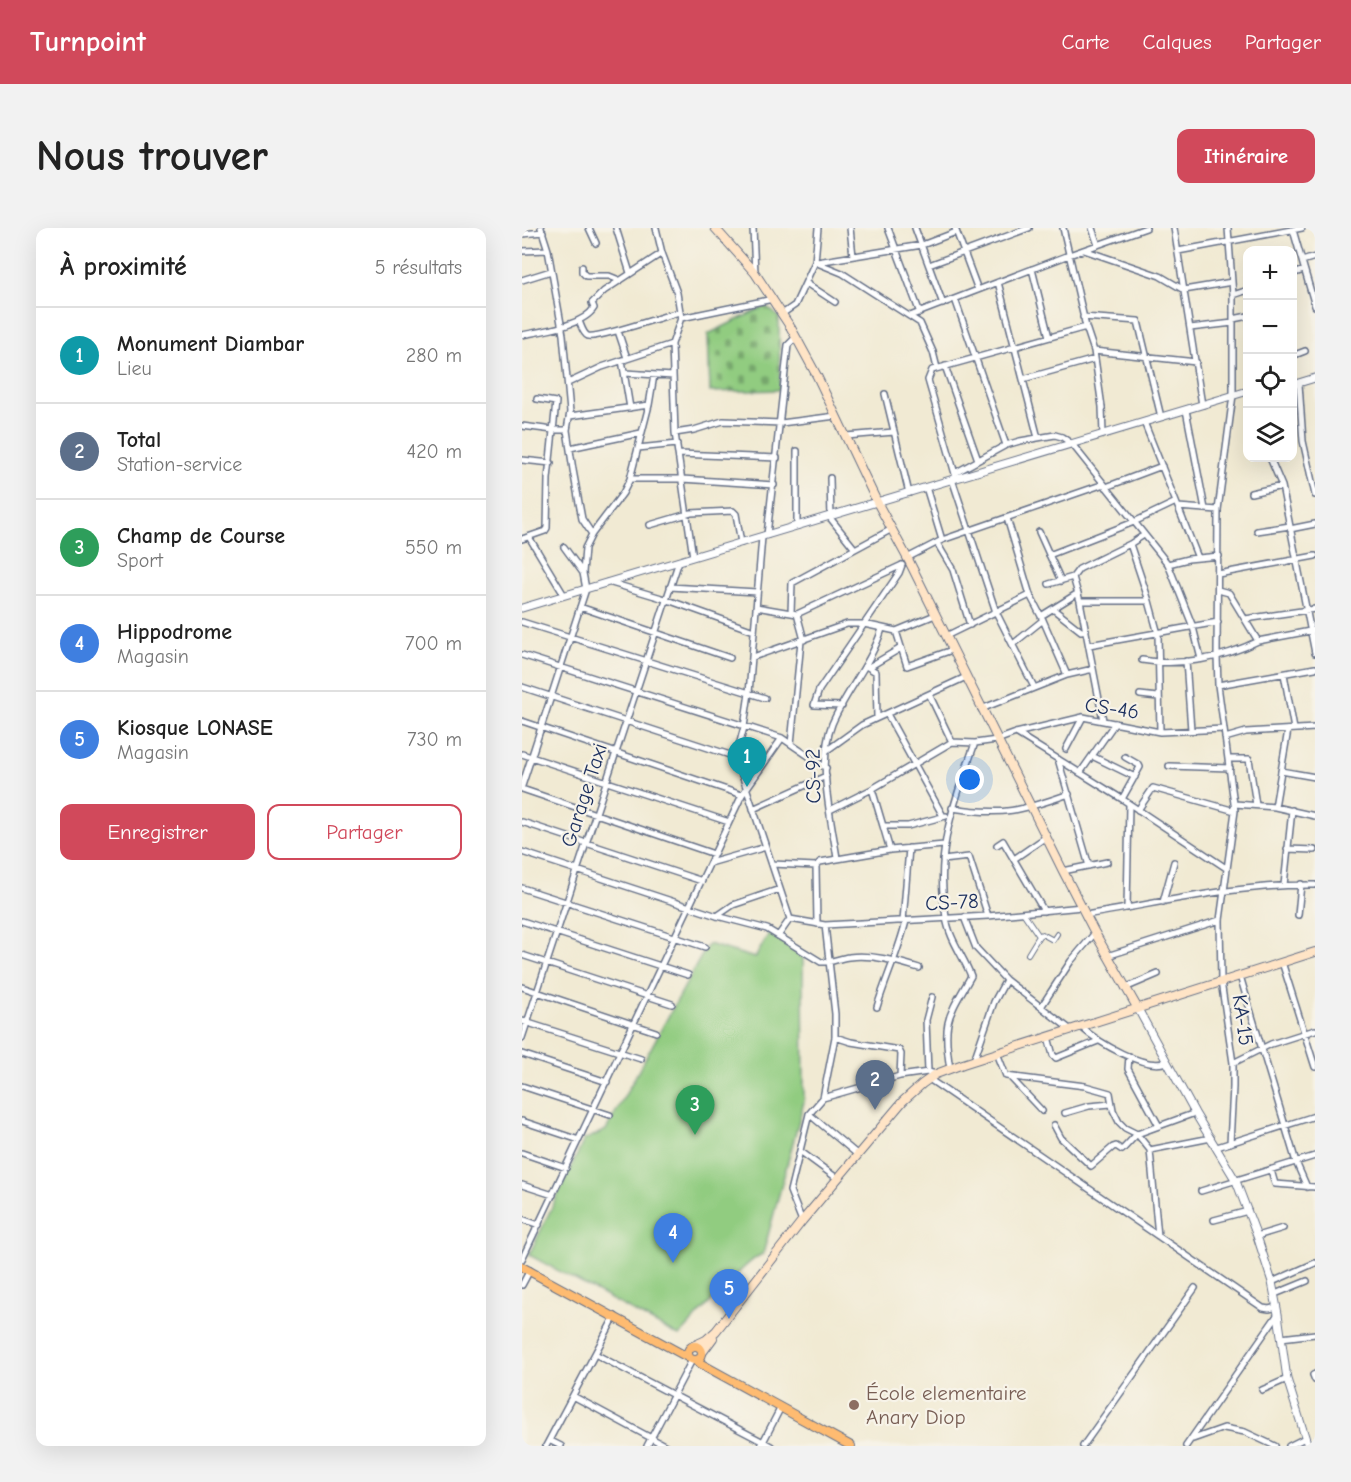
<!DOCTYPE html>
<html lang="fr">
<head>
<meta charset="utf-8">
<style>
	:root { --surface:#fff; --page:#f2f2f2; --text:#222; --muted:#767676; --line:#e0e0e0; --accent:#d1495b }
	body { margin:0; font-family:"Comic Neue",sans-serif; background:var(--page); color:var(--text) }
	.controls { position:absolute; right:18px; top:18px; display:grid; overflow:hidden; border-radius:12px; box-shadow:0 6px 24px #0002 }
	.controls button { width:54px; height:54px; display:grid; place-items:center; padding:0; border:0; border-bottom:2px solid var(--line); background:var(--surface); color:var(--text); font:30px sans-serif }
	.you { position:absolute; left:448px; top:552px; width:21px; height:21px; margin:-15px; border:4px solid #fff; border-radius:50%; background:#1a73e8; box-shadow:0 0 0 9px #1a73e833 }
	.badge { display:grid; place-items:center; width:39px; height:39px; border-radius:50%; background:var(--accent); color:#fff; font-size:20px; font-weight:700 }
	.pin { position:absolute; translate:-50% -50px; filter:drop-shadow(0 2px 3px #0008) }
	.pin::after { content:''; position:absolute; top:32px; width:21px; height:18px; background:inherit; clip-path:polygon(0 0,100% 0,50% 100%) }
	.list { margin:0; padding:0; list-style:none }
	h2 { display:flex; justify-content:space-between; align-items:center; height:78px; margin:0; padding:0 24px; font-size:26px }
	h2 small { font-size:20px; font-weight:400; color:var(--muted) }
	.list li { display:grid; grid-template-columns:39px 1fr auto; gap:18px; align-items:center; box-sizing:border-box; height:96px; padding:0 24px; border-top:2px solid var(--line) }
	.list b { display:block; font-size:22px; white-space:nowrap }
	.list p { margin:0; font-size:20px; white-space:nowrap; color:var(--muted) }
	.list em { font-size:20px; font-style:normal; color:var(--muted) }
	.actions { display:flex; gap:12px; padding:18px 24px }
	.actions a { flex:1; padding:14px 0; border:2px solid var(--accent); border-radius:12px; text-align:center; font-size:21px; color:var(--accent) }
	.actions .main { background:var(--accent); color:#fff }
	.icon { flex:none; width:33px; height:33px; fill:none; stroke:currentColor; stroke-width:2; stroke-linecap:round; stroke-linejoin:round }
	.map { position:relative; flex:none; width:793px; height:1218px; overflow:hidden; border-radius:12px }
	header { display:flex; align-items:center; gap:36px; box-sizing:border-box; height:84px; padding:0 30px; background:var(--accent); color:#fff }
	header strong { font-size:28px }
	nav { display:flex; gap:33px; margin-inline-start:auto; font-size:21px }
	.intro { display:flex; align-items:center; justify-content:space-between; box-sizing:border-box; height:144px; padding:0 36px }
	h1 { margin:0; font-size:42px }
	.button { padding:15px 27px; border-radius:12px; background:var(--accent); color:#fff; font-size:21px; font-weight:700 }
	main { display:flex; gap:36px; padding:0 36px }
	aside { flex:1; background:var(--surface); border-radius:12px; box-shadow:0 6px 24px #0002 }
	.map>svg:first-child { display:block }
	.cemetery { fill:url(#cemetery-stones); stroke:#567e6f; stroke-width:1.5 }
	.park { fill:#91cc80; stroke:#567e6f; stroke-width:1.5 }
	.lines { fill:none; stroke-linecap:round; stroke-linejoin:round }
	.pedestrian-casing { stroke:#667087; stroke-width:6 }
	.minor-casing { stroke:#667087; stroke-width:8 }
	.tertiary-casing { stroke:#667087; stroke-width:9 }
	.secondary-casing { stroke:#667087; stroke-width:10 }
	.primary-casing { stroke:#667087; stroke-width:10 }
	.pedestrian { stroke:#fff; stroke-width:4 }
	.minor { stroke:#fff; stroke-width:5 }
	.tertiary { stroke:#fff; stroke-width:7 }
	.secondary { stroke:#ffe4c6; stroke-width:8 }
	.primary { stroke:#febb71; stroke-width:8 }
	.education-dot { fill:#8d6e63; stroke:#f7f3e8; stroke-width:2 }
	.labels { text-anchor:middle; stroke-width:4.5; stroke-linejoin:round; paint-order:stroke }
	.street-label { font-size:21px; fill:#1b2f5e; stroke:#f7f3e8 }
	.education-label { font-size:21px; fill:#785e54; stroke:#f7f3e8; text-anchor:start }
</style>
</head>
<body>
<header>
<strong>Turnpoint</strong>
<nav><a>Carte</a><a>Calques</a><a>Partager</a></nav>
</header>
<div class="intro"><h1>Nous trouver</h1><a class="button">Itinéraire</a></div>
<main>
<aside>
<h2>À proximité<small>5 résultats</small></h2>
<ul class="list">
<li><span class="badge" style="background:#0f9aa8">1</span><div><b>Monument Diambar</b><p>Lieu</p></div><em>280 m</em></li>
<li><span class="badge" style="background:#5c6f8a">2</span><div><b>Total</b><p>Station-service</p></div><em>420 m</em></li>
<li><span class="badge" style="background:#2e9e5b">3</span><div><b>Champ de Course</b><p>Sport</p></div><em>550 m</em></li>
<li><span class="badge" style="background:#3f7fe0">4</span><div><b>Hippodrome</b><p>Magasin</p></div><em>700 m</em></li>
<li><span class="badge" style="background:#3f7fe0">5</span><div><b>Kiosque LONASE</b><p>Magasin</p></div><em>730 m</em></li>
</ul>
<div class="actions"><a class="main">Enregistrer</a><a>Partager</a></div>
</aside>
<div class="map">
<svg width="793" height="1218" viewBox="0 0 793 1218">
	<defs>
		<pattern id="cemetery-stones" width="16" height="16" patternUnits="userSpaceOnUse" patternTransform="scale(1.5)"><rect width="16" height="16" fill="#91cc80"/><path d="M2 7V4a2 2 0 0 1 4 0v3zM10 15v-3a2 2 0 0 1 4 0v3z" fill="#76a66c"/></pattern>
	</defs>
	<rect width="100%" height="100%" fill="#f7f3e8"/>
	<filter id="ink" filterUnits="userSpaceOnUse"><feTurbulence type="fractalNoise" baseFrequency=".0167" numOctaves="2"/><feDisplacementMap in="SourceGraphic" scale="12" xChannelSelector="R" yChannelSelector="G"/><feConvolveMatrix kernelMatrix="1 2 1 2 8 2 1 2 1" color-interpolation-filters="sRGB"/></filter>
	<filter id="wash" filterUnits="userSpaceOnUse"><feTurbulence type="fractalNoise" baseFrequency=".008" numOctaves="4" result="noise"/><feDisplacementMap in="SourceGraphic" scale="24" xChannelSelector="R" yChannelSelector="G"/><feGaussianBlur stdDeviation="1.35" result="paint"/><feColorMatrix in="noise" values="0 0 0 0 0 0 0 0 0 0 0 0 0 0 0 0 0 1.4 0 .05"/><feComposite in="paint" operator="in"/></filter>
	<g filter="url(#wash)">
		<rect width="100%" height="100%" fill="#f1ead3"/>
		<path class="cemetery" d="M244,78L257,89L258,162L188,164L186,106Z"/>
		<path class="park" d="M247,705L281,729L282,874L241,1026C225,1030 172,1093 157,1108L7,1027L62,912L84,902L186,716L233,730Z"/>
	</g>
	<g filter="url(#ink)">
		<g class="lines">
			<g class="pedestrian-casing">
				<path id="pedestrian" d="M502,686L517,708L520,706L531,712L535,706
					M506,726L517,708"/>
			</g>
			<g class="minor-casing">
				<path id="minor" d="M19,0L26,22L41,107L48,184L45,202L51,242L60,291L70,306
					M67,0L74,15
					M94,0L108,45
					M134,0L140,25L155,65L159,90L150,116L153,205L171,329
					M231,0L233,45
					M328,0L331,28
					M366,0L398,85
					M393,0L421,76
					M433,0L456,62
					M541,0L564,99L572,123L580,179L581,206
					M570,0L576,17
					M652,0L680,177
					M706,0L711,67V167L696,282L695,428L696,457L713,583L698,692L699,753L711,835V859L708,915
					M771,2L793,78
					M0,6L21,4
					M562,22L638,48L662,62L710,54
					M0,23L26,22
					M656,23L780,0
					M780,33L793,29
					M293,34L320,45L398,95L411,124L415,140
					M295,34L400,17L434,4
					M407,37L507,0
					M60,39V44L64,48H87L97,52
					M510,41L527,109
					M770,46L782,42
					M0,52L29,43
					M476,54L516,210
					M284,55L313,74
					M711,67L726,62
					M433,71L484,217
					M260,86L273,77L293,34L296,0
					M388,88L547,27L624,0
					M561,89L616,93L639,189
					M159,90L251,71
					M711,91L726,88
					M57,93C59,97 61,106 66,108C75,111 144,87 158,84
					M668,100L711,95
					M96,103L105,130
					M0,107C20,103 61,98 72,80L70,75L82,63L140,25
					M572,123L674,134
					M770,128L783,123
					M100,132L108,180
					M423,138L456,232
					M103,145L151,148
					M501,151L573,131
					M46,155L80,139L150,116
					M777,156L781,213L793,267
					M363,166L387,265
					M664,182L683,281
					M48,188L127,177
					M622,194L656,279L696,282
					M0,198L31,202H45
					M153,205L172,202L201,193L259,195L314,188
					M324,208L372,204
					M48,220L119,205
					M116,220L155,216
					M275,223V298
					M157,226L255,230
					M748,230L760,258L793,425
					M0,232L29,235
					M433,245L484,217L498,213L533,207L540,209L550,216L646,336L671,399L679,431
					M433,246L406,152L410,142L564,99
					M308,250L309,291L333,321
					M108,251H160L252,257
					M430,251L474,384L512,459
					M404,259L420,312
					M584,259L640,238
					M729,265L760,258
					M656,279L676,330
					M485,290L508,367L521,392L545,447
					M128,297L169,285L211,283L214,286L219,315
					M768,301L793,296
					M735,303L768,298
					M517,304L539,353
					M245,307L266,117L274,109
					M7,309L42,367
					M240,309L227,465L222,499L214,529L268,691
					M0,311L23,303L25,300L26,251L34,174L15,171
					M415,315L431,342L448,397
					M608,316L627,373
					M42,319L61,345
					M527,327L612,294L654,274
					M385,330L420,312L582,256
					M646,336L666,331L697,328
					M696,346L793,328
					M551,349L558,373H627L636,406L638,504
					M86,354L143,371L232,403
					M527,356L551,349L557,341L608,316L622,307
					M148,359L235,364
					M696,362L707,365L736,413L793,402
					M558,373L581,492
					M58,379L208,430
					M234,379L275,386L380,337
					M531,381L559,403L564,402
					M269,385L270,355L370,301
					M275,386L282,412
					M519,388L556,365
					M723,391L793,381
					M0,394L243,470
					M374,403L385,438L430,422
					M424,408L508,367
					M491,416L521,392
					M567,417L696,394
					M0,427L260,510L304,540
					M231,429L325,396H342L374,403L413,387
					M620,432C657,439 702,430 736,413
					M664,433L669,502
					M344,438L354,444L355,490
					M347,439L379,420
					M762,446L772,501
					M696,457L793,440
					M0,459L214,529
					M407,466L430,514
					M618,467L636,469
					M320,478L292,477L297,462L377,345L380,337
					M459,481L545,447L571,441
					M365,486L421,588
					M0,493L220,567
					M494,505L600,571L704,640
					M703,510L724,504L793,500
					M269,516L279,413
					M544,521L561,489
					M304,523L340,497L444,449
					M0,526L207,594
					M570,528L613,549
					M536,531L567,638
					M706,531H727L734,577
					M647,538L708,540
					M759,543L793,549
					M558,545L593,495
					M0,558L64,361L61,345L63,320L70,306L101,265L108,251L127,177L132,147
					M0,561L192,626
					M350,561L361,598H386L424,588
					M600,571L618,539L617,537L603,529
					M713,576L753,579L793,588
					M753,579L766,502
					M430,580C481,588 499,583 547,566
					M231,581L304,548
					M308,582L350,561L430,514L453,515L475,512L494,505L561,489L638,504L702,501
					M616,582L631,560L713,583
					M0,594L180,653
					M361,598L368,622
					M475,617L481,613L522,683
					M765,621L792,622
					M0,624L195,688L245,701L299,734C309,735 317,730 327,729C350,726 374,733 397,740
					M315,630C309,590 295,534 310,496C324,463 349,436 360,401
					M492,631L524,609
					M421,632L447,629L466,688
					M188,635L244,619
					M250,636L294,638
					M541,643L585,634
					M762,657L770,582
					M0,660L183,719
					M641,674L652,634
					M605,680L607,576
					M563,687C639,675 716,656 793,657
					M776,687L779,656
					M195,688L211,677L258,661
					M442,689L454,720L484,752L549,802
					M268,691L303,697L466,688L560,679
					M0,693L166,747
					M381,693L387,620
					M295,696L294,638L298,634L368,622L422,617
					M256,708L268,691
					M0,727L150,776
					M585,728L698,692
					M760,734L793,839
					M718,748L774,934L785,959
					M0,759L134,804
					M603,760L636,746
					M355,779C364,750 377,722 384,693
					M519,779L549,733L573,705
					M0,793L119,831
					M559,799C576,814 623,843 645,834
					M313,809L329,814L377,822L379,826L378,848
					M526,809L531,827L534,830L576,813
					M0,810L157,333
					M475,825L484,848L563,858L588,865L591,882L597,894L603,900L615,906L628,922L636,1008
					M0,826L85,854
					M607,828L606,841L637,898
					M452,832L472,774L484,752
					M711,835L749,816L793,802
					M428,841C420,792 426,789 449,748C442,729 427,711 424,689C412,624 432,575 453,515
					M406,844L404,792L410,769
					M488,849L520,883
					M407,851L741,1080L747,1081L755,1079
					M0,858L88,887
					M301,870L378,848L406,844L414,846
					M543,885L567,878L589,876
					M287,886L336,927
					M0,893L57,912
					M532,897L539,910L569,938L591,919L594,918L600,922L615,906L673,885
					M695,919L793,888
					M628,922L689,910
					M278,923L316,951
					M0,925L44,940
					M749,942L753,956L793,959
					M0,957L31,967
					M679,963L793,928
					M0,991L17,997
					M692,992L726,983
					M280,993L268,963L287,886L301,870L313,809V786L303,697
					M735,1008L761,1000
					M0,1031L220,567L260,510
					M750,1054L793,1035
					M0,1057L8,1042
					M753,1066L785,1053
					M759,1110L793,1106
					M73,1126L249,1218
					M793,1146L791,1147L793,1152
					M740,1162L765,1151
					M51,1168L144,1218
					M671,1211L702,1200L723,1204L753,1218
					M27,1212L39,1218
					M24,1218L93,1088
					M125,1218L170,1132
					M239,1218L259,1179
					M561,1218L673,1060
					M664,1218L756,1086
					M767,1218L783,1210"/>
			</g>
			<g class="tertiary-casing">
				<path id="tertiary" d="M770,157L793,150
					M0,380L726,163
					M616,781L673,885L714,953L735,1008L750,1054L756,1086L765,1151L786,1218"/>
			</g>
			<g class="secondary-casing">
				<path id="secondary" d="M193,0L233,45L269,100L295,148L355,274L387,333L541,643L573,705L616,781
					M171,1118L184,1112L194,1103L280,993L381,873L400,856L414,846L441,836L793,724
					M180,1125L191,1110"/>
			</g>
			<g class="primary-casing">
				<path id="primary" d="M0,1039L169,1131
					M166 1125a7 7 0 1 1 14 0a7 7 0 1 1-14 0Z
					M172,1132L329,1218"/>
			</g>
			<use href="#pedestrian" class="pedestrian"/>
			<use href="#minor" class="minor"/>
			<use href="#tertiary" class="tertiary"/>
			<use href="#secondary" class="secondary"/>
			<use href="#primary" class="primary"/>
		</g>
	</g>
	<circle class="education-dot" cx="332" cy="1177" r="6"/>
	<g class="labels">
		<g class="street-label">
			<text transform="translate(590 480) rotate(8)" y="7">CS-46</text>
			<text transform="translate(291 548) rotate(-91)" y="7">CS-92</text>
			<text transform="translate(62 567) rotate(-72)" y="7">Garage Taxi</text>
			<text transform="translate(430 674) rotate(-3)" y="7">CS-78</text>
			<text transform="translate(721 792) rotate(82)" y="7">KA-15</text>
		</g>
		<g class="education-label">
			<text x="344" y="1172">École elementaire<tspan x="344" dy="24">Anary Diop</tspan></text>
		</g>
	</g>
</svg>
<div class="controls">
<button>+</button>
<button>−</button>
<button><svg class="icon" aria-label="locate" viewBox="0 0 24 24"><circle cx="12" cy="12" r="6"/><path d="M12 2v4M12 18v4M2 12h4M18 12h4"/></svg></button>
<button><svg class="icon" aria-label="layers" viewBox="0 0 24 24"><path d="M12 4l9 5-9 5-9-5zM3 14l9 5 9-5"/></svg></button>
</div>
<div class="you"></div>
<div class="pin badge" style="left:225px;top:559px;background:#0f9aa8">1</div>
<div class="pin badge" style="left:353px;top:882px;background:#5c6f8a">2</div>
<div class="pin badge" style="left:173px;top:907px;background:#2e9e5b">3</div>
<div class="pin badge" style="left:151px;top:1035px;background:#3f7fe0">4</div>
<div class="pin badge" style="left:207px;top:1091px;background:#3f7fe0">5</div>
</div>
</main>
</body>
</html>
